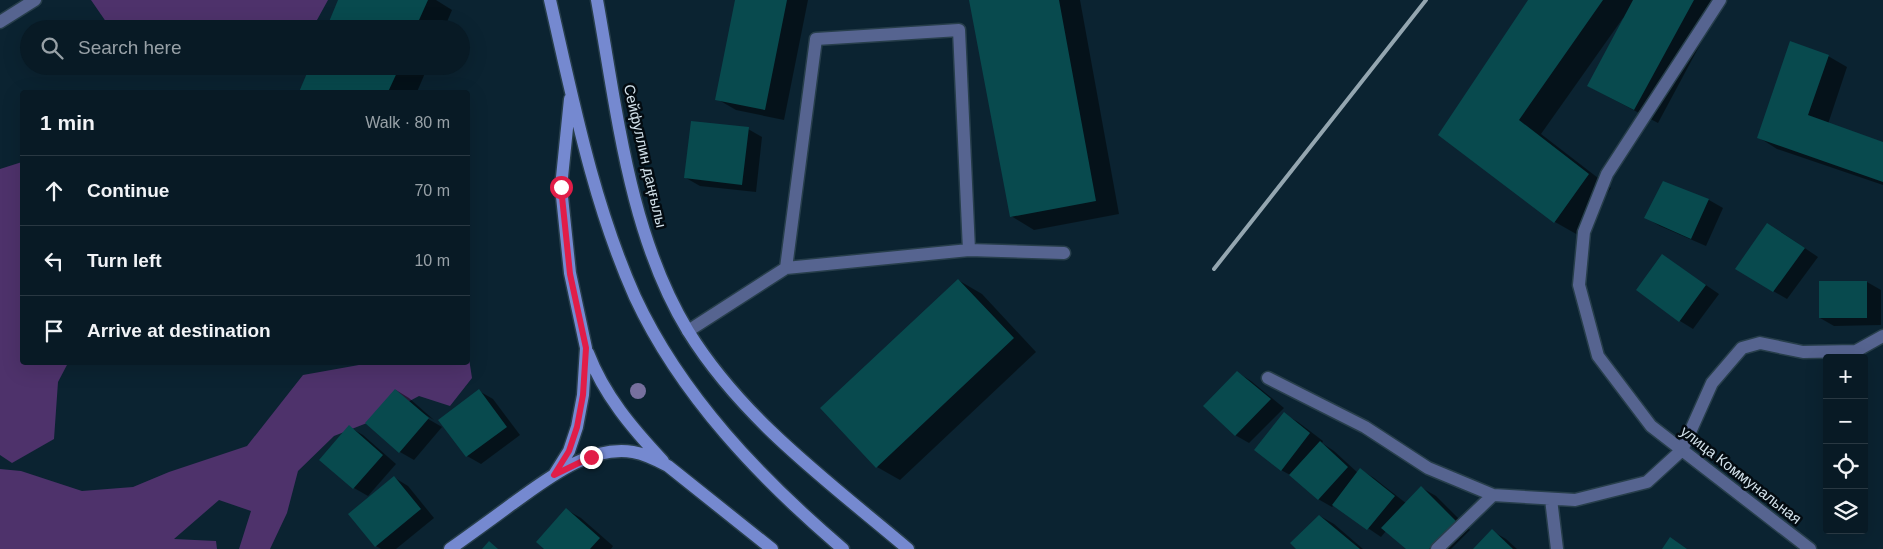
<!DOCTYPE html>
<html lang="en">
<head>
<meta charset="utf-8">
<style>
	:root { --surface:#081a25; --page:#11232d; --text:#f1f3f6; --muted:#98a1a7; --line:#293842 }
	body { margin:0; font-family:Helvetica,sans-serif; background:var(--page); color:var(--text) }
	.controls { position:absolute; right:15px; bottom:15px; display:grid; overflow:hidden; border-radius:5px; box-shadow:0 5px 20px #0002 }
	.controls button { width:45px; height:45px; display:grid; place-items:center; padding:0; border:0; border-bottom:1px solid var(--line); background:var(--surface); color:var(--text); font:25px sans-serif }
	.stop { position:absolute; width:15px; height:15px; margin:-11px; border:4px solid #e11d48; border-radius:50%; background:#fff }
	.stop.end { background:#e11d48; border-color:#fff; box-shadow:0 1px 5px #0008 }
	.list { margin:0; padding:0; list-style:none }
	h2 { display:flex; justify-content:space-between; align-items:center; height:65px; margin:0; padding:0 20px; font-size:21px }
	h2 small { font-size:16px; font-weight:400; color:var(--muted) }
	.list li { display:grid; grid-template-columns:32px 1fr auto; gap:15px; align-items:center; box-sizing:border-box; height:70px; padding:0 20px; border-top:1px solid var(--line) }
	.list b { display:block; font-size:19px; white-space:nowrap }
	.list em { font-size:16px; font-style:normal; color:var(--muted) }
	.icon { flex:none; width:28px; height:28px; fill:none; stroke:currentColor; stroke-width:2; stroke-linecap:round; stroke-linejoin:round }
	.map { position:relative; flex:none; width:1883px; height:549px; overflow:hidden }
	.search { position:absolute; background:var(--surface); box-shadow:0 5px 20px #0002; left:20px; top:20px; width:450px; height:55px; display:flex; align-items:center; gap:12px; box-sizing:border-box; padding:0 18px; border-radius:28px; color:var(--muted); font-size:19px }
	.panel { position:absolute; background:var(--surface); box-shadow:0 5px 20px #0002; left:20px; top:90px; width:450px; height:275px; border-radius:5px }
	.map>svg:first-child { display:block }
	.green { fill:#4e326b }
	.shadow { fill:#0007 }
	.building { fill:#084a4e }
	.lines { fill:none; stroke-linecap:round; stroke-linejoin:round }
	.lane-casing { stroke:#273e4b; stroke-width:15 }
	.secondary-casing { stroke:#273e4b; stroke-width:15 }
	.lane { stroke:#566490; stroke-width:12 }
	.secondary { stroke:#7589d0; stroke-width:12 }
	.rail { stroke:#94a6b0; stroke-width:4 }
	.tree { fill:#77709e }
	.route { stroke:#e11d48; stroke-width:6 }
	.labels { text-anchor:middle; stroke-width:5; stroke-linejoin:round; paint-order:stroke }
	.street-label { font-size:15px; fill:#d3e2eb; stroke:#030b11 }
</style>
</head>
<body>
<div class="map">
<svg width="1883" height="549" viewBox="0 0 1883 549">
	<rect width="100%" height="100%" fill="#0b2331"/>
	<path class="green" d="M91,0H328L312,29H111Z
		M22,162V362L68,363L58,382L54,439L12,463L0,455V169Z
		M468,352L472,378L450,406L419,396L372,421L334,436L298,471L287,513L270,549H239L251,511L219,500L174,539L216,541L217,549H0V469L21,471L82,491L133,487L169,472L247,446L303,375L370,363L468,362Z"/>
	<path class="shadow" d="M339,0H436L452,10L444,29H327Z
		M737,0H808L784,120L736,110L717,99Z
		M971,0H1080L1119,214L1034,230L1011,216Z
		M1530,0H1724L1658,123L1588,86L1624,19L1623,18L1541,134L1611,188L1578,235L1555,222L1439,135Z
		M1828,56L1847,67L1828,124L1883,143V185L1777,149L1758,137Z
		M311,66H428L417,92H300Z
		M748,129L762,137L756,192L700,186L686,178Z
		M1663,182L1709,200L1723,208L1706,246L1660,226L1646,218Z
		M1781,232L1818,257L1787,299L1773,291Z
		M1662,255L1719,294L1693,329L1680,321Z
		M958,280L982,294L1036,352L900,480L877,467Z
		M1867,282L1881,290V325L1834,326L1820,318Z
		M1237,372L1251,381L1284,408L1249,443L1235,435Z
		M396,390L409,398L434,420L424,414L423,416L442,427L414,460L400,452Z
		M479,391L493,399L520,435L481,464L467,456L440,421Z
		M1284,414L1298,422L1323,441L1322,443L1334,451L1358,473L1361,470L1374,478L1407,504L1422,488L1436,496L1470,530L1451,549H1407L1386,531L1381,537L1334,505L1332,507L1318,499L1292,476L1281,470Z
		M349,427L363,435L396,464L368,496L354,488L321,460Z
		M395,478L408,486L434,518L396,549H381L376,546Z
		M567,510L581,518L613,546L611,549H546Z
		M1320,516L1334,524L1363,549H1298Z
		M1492,531L1506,539L1517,549H1475Z"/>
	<path class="building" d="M338,0H428L415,29H326Z
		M735,0H787L765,110L715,100Z
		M969,0H1059L1096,201L1010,217Z
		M1528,0H1603L1519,120L1589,174L1554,223L1438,135Z
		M1633,0H1694L1634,110L1587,86Z
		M1790,41L1829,55L1808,115L1883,142V182L1757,138Z
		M310,66H400L388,92H299Z
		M691,121L749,127L742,185L684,178Z
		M1663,181L1709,199L1691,239L1644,218Z
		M1767,223L1805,248L1773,292L1735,269Z
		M1662,254L1706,285L1679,322L1636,290Z
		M958,279L1014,338L876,468L820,408Z
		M1819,281H1867V318H1819Z
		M1237,371L1271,399L1235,436L1203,406Z
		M395,389L429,418L399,453L365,423Z
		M479,389L507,427L466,457L438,420Z
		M1284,412L1310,433L1281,471L1254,450Z
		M349,425L383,455L353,489L319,460Z
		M1320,441L1348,467L1318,500L1289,475Z
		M1360,468L1395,496L1367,530L1332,505Z
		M394,476L421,509L375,547L348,514Z
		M1421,486L1457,522L1429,549H1406L1381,528Z
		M566,508L600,538L590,549H544L536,542Z
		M1319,515L1360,549H1296L1290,543Z
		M1492,529L1513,549H1473Z
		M1670,537L1687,549H1662Z
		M489,541L498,549H482Z"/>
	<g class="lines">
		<g class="lane-casing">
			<path id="lane" d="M1720,0L1607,174L1584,232L1579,285L1598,356L1651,426L1810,549
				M0,22L35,0
				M786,268L816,39L959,30L969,250L1064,253
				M688,331L786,268L969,250
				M1268,378L1365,427L1428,468L1493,495L1575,500L1647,482L1682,450L1712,383L1742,348L1760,343L1803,352L1856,351L1883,336
				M1551,499L1557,549
				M1437,549L1493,495"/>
		</g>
		<g class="secondary-casing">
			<path id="secondary" d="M550,0C573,100 593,203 635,297C681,396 761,479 843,549
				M597,0C617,110 629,234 688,331C743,420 829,482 908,549
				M588,353C604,395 632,428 663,461
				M554,475L569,451L577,427L583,395L586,348L570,273L561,187L570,99
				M450,549C471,534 492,519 512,504C546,480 588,445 633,452C645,454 657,460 668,466L772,549"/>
		</g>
		<use href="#lane" class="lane"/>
		<use href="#secondary" class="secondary"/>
		<path class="rail" d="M1214,269L1426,0"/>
	</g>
	<circle class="tree" cx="638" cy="391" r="8"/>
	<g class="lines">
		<path class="route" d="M561,187L570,274L586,348L583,395L577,427L569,451L554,475L591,457"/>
	</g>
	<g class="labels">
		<g class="street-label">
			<text transform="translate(645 156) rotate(77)" y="5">Сейфуллин даңғылы</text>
			<text transform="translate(1741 475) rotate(38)" y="5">улица Коммунальная</text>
		</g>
	</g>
</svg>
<div class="controls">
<button>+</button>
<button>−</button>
<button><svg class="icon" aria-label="locate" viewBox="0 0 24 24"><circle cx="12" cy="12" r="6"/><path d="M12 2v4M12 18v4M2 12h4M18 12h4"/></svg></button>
<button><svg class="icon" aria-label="layers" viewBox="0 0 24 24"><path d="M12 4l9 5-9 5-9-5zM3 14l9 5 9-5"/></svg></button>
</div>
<div class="stop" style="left:561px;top:187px"></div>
<div class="stop end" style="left:591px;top:457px"></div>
<div class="search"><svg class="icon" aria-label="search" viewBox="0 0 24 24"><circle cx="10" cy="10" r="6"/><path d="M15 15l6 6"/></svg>Search here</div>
<section class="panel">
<h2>1 min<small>Walk · 80 m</small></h2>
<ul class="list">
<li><svg class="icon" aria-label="ahead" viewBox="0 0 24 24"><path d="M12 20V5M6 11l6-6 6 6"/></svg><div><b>Continue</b></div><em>70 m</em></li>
<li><svg class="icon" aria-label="left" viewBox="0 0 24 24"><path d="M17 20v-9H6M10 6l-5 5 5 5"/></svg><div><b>Turn left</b></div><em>10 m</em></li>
<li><svg class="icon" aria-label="arrive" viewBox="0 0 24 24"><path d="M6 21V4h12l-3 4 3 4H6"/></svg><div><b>Arrive at destination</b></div></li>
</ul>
</section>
</div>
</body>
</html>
